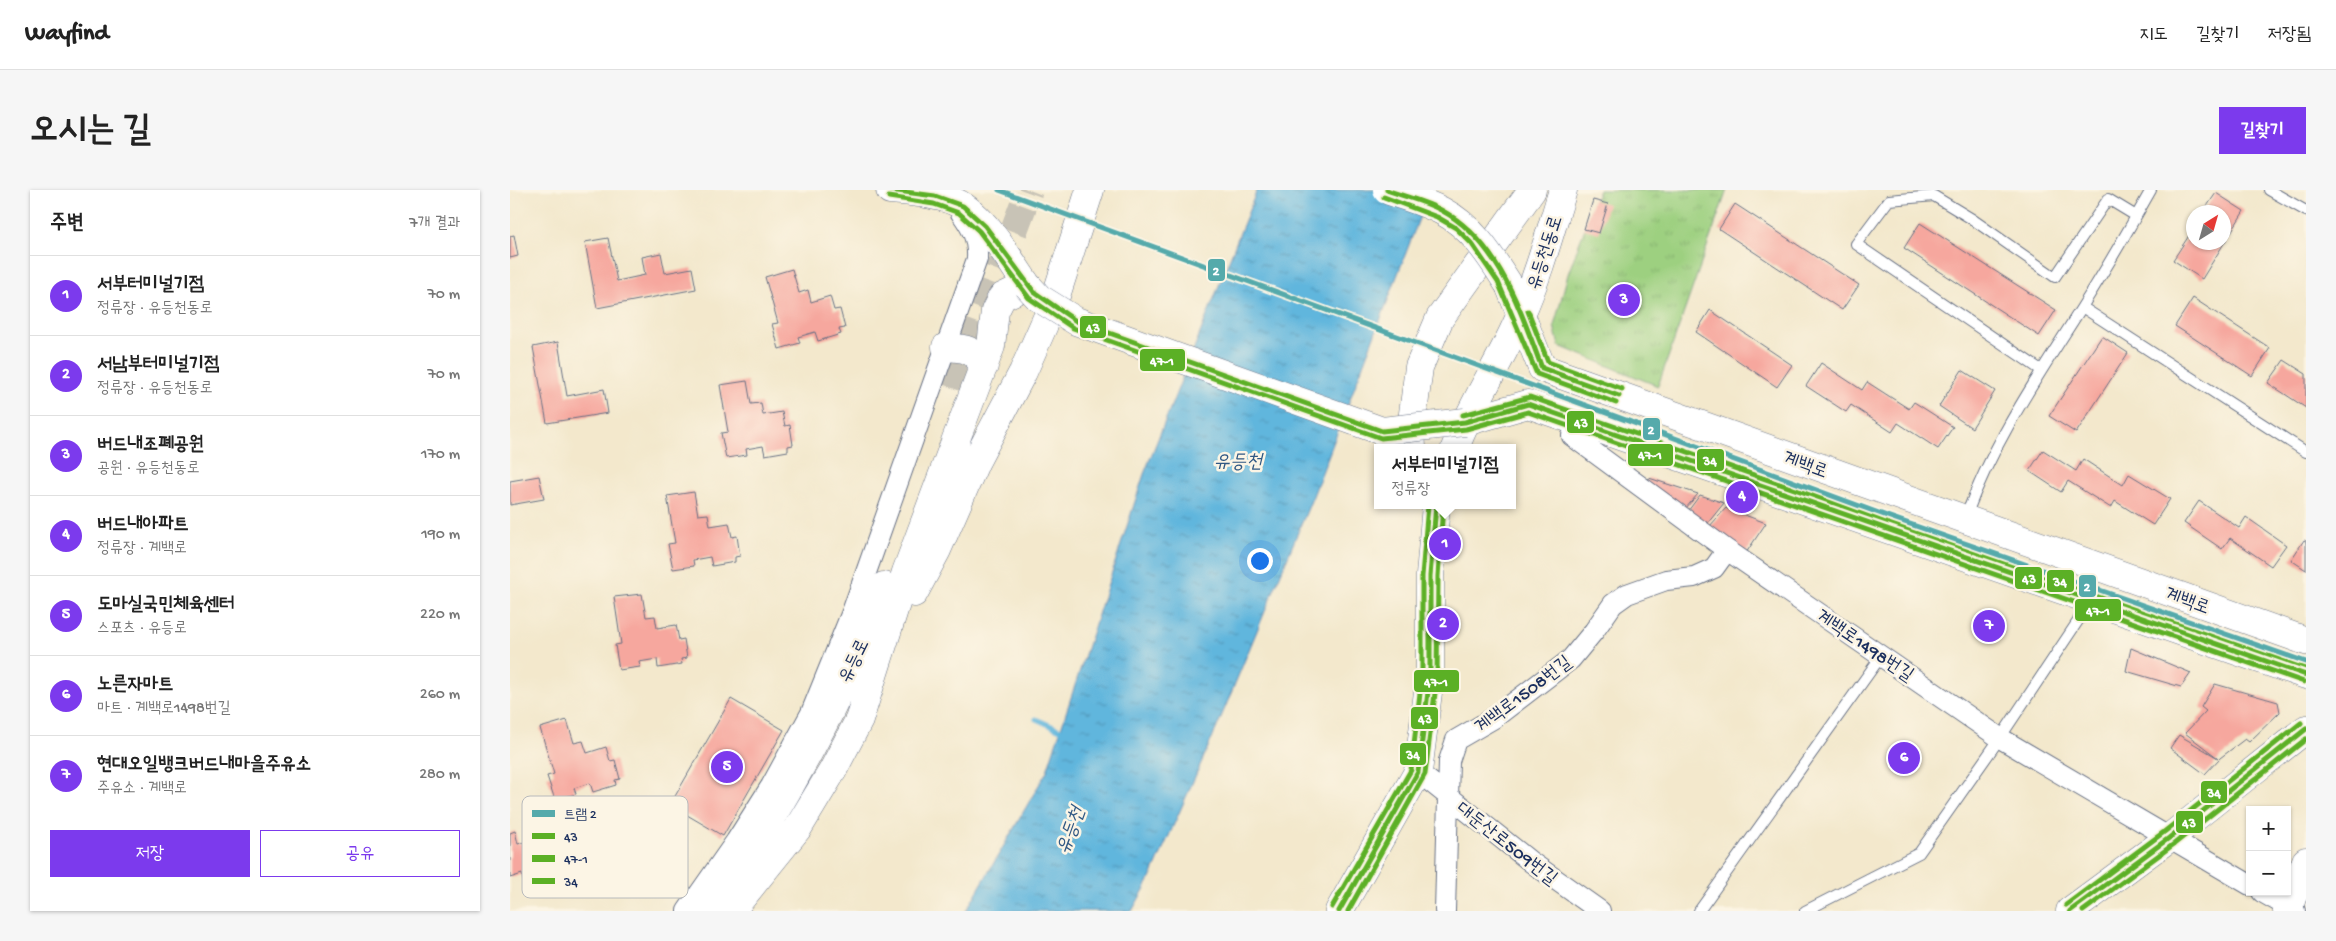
<!DOCTYPE html>
<html lang="ko">
<head>
<meta charset="utf-8">
<style>
	:root { --surface:#fff; --page:#f6f6f6; --text:#222; --muted:#767676; --line:#e0e0e0; --accent:#7c3aed }
	body { margin:0; font-family:"Gochi Hand","Poor Story",sans-serif; background:var(--page); color:var(--text) }
	.controls { position:absolute; right:15px; bottom:15px; display:grid; overflow:hidden; border-radius:0px; box-shadow:0 1px 4px #0004 }
	.controls button { width:45px; height:45px; display:grid; place-items:center; padding:0; border:0; border-bottom:1px solid var(--line); background:var(--surface); color:var(--text); font:25px sans-serif }
	.compass { position:absolute; left:1676px; top:15px; width:45px; height:45px; border-radius:50%; background:var(--surface); box-shadow:0 1px 4px #0004; rotate:37deg }
	.you { position:absolute; left:749px; top:370px; width:18px; height:18px; margin:-12px; border:4px solid #fff; border-radius:50%; background:#1a73e8; box-shadow:0 0 0 8px #1a73e833 }
	.badge { display:grid; place-items:center; width:32px; height:32px; border-radius:50%; background:var(--accent); color:#fff; font-size:16px; font-weight:700 }
	.pin { position:absolute; translate:-50% -50%; border:2px solid #fff; box-shadow:0 1px 5px #0006 }
	.popup { position:absolute; left:864px; top:254px; width:142px; height:65px; box-sizing:border-box; display:grid; place-content:center; border-radius:0px; background:var(--surface); filter:drop-shadow(0 1px 4px #0005); font-size:16px; white-space:nowrap; color:var(--muted) }
	.popup b { font-size:19px; color:var(--text) }
	.popup::after { content:''; position:absolute; left:50%; top:100%; margin-left:-10px; border:10px solid transparent; border-top-color:var(--surface) }
	.list { margin:0; padding:0; list-style:none }
	h2 { display:flex; justify-content:space-between; align-items:center; height:65px; margin:0; padding:0 20px; font-size:21px }
	h2 small { font-size:16px; font-weight:400; color:var(--muted) }
	.list li { display:grid; grid-template-columns:32px 1fr auto; gap:15px; align-items:center; box-sizing:border-box; height:80px; padding:0 20px; border-top:1px solid var(--line) }
	.list b { display:block; font-size:19px; white-space:nowrap }
	.list p { margin:0; font-size:16px; white-space:nowrap; color:var(--muted) }
	.list em { font-size:16px; font-style:normal; color:var(--muted) }
	.actions { display:flex; gap:10px; padding:15px 20px }
	.actions a { flex:1; padding:11px 0; border:1px solid var(--accent); border-radius:0px; text-align:center; font-size:18px; color:var(--accent) }
	.actions .main { background:var(--accent); color:#fff }
	.map { position:relative; flex:none; width:1796px; height:721px; overflow:hidden; border-radius:0px }
	header { display:flex; align-items:center; gap:30px; box-sizing:border-box; height:70px; padding:0 25px; background:var(--surface); border-bottom:1px solid var(--line) }
	header strong { font-size:24px }
	nav { display:flex; gap:28px; margin-inline-start:auto; font-size:18px }
	.intro { display:flex; align-items:center; justify-content:space-between; box-sizing:border-box; height:120px; padding:0 30px }
	h1 { margin:0; font-size:35px }
	.button { padding:12px 22px; border-radius:0px; background:var(--accent); color:#fff; font-size:18px; font-weight:700 }
	main { display:flex; gap:30px; padding:0 30px }
	aside { flex:1; background:var(--surface); border-radius:0px; box-shadow:0 1px 4px #0004 }
	.map>svg:first-child { display:block }
	.park { fill:url(#park-tufts); stroke:#5c806f }
	.water { fill:url(#water-ripples); stroke:#3e729e }
	.lines { fill:none; stroke-linecap:round; stroke-linejoin:round }
	.stream { stroke:#61b6dd; stroke-width:5 }
	.building { fill:#f6a79e }
	.primary-tunnel { stroke:#c8c3b6; stroke-width:28; stroke-dasharray:28 14; stroke-linecap:butt }
	.lane-casing { stroke:#677084; stroke-width:12 }
	.street-casing { stroke:#677084; stroke-width:22 }
	.secondary-casing { stroke:#677084; stroke-width:29 }
	.primary-casing { stroke:#677084; stroke-width:29 }
	.lane { stroke:#fff; stroke-width:10 }
	.street { stroke:#fff; stroke-width:20 }
	.secondary { stroke:#fff; stroke-width:28 }
	.primary { stroke:#fff; stroke-width:28 }
	.primary-bridge-casing { stroke:#677084; stroke-width:29; stroke-linecap:butt }
	.primary-bridge { stroke:#fff; stroke-width:28 }
	.bus-1-casing { stroke:#fcf5e5; stroke-width:9 }
	.bus-2-casing { stroke:#fcf5e5; stroke-width:9 }
	.bus-3-casing { stroke:#fcf5e5; stroke-width:9 }
	.bus-1 { stroke:#5bb025; stroke-width:5 }
	.bus-2 { stroke:#5bb025; stroke-width:5 }
	.bus-3 { stroke:#5bb025; stroke-width:5 }
	.tram-1-casing { stroke:#fcf5e5; stroke-width:9 }
	.tram-1 { stroke:#55aaab; stroke-width:5 }
	.labels { text-anchor:middle; stroke-width:5; stroke-linejoin:round; paint-order:stroke }
	.street-label { font-size:19px; fill:#1b2f5e; stroke:#fcf5e5 }
	.water-label { font-size:20px; font-style:italic; fill:#305884; stroke:#fcf5e5 }
	.key { fill:#fcf5e5; stroke:#b8babc; stroke-width:1 }
	.key-label { font-size:14px; fill:#1b2f5e }
	.line-badge { stroke:#fcf5e5; stroke-width:2 }
	.badge-label { font-size:14px; text-anchor:middle; font-weight:bold; fill:#fff }
</style>
</head>
<body>
<header>
<strong>Wayfind</strong>
<nav><a>지도</a><a>길찾기</a><a>저장됨</a></nav>
</header>
<div class="intro"><h1>오시는 길</h1><a class="button">길찾기</a></div>
<main>
<aside>
<h2>주변<small>7개 결과</small></h2>
<ul class="list">
<li><span class="badge">1</span><div><b>서부터미널기점</b><p>정류장 · 유등천동로</p></div><em>70 m</em></li>
<li><span class="badge">2</span><div><b>서남부터미널기점</b><p>정류장 · 유등천동로</p></div><em>70 m</em></li>
<li><span class="badge">3</span><div><b>버드내조폐공원</b><p>공원 · 유등천동로</p></div><em>170 m</em></li>
<li><span class="badge">4</span><div><b>버드내아파트</b><p>정류장 · 계백로</p></div><em>190 m</em></li>
<li><span class="badge">5</span><div><b>도마실국민체육센터</b><p>스포츠 · 유등로</p></div><em>220 m</em></li>
<li><span class="badge">6</span><div><b>노른자마트</b><p>마트 · 계백로1498번길</p></div><em>260 m</em></li>
<li><span class="badge">7</span><div><b>현대오일뱅크버드내마을주유소</b><p>주유소 · 계백로</p></div><em>280 m</em></li>
</ul>
<div class="actions"><a class="main">저장</a><a>공유</a></div>
</aside>
<div class="map">
<svg width="1796" height="721" viewBox="0 0 1796 721">
	<defs>
		<pattern id="park-tufts" width="24" height="20" patternUnits="userSpaceOnUse" patternTransform="scale(1.25)"><rect width="24" height="20" fill="#9dd080"/><path d="M3 7l-1-3M5 7V3M7 7l1-3M15 17l-1-3M17 17v-4M19 17l1-3" fill="none" stroke="#87b371"/></pattern>
		<pattern id="water-ripples" width="26" height="14" patternUnits="userSpaceOnUse" patternTransform="scale(1.25)"><rect width="26" height="14" fill="#61b6dd"/><path d="M2 4q2-2 4 0t4 0M15 11q2-2 4 0t4 0" fill="none" stroke="#4f94b6"/></pattern>
	</defs>
	<rect width="100%" height="100%" fill="#fcf5e5"/>
	<filter id="ink" filterUnits="userSpaceOnUse"><feTurbulence type="fractalNoise" baseFrequency=".02" numOctaves="2"/><feDisplacementMap in="SourceGraphic" scale="10" xChannelSelector="R" yChannelSelector="G"/><feConvolveMatrix kernelMatrix="1 2 1 2 8 2 1 2 1" color-interpolation-filters="sRGB"/></filter>
	<filter id="wash" filterUnits="userSpaceOnUse"><feTurbulence type="fractalNoise" baseFrequency=".0096" numOctaves="4" result="noise"/><feDisplacementMap in="SourceGraphic" scale="20" xChannelSelector="R" yChannelSelector="G"/><feGaussianBlur stdDeviation="1.12" result="paint"/><feColorMatrix in="noise" values="0 0 0 0 0 0 0 0 0 0 0 0 0 0 0 0 0 1.4 0 .05"/><feComposite in="paint" operator="in"/></filter>
	<g filter="url(#wash)">
		<rect width="100%" height="100%" fill="#f3e8cc"/>
		<path class="park" d="M1089,0H1217L1148,196L1049,156L1044,136L1058,84Z"/>
		<path class="water" d="M747,0H920L803,306L707,537L639,691L622,721H456L537,581L634,284Z"/>
		<g class="lines">
			<path class="stream" d="M526,529L555,542"/>
		</g>
		<g id="blocks">
			<path class="building" d="M1706,3L1734,21L1692,89L1663,70L1684,38V52H1714V22H1693Z
				M1083,10L1098,14L1089,43L1074,39Z
				M1225,14L1349,95L1332,120L1209,39Z
				M1410,33L1546,120L1529,146L1394,58Z
				M4,45L8,66L0,68V46Z
				M98,48L107,91L135,85L132,67L151,63L155,83L182,78L186,99L87,118L75,52Z
				M282,79L289,103L298,100L301,112L320,106L324,120L330,119L335,138L329,139L331,144L308,151L305,142L288,147L290,153L269,159L262,134L268,133L255,87Z
				M1683,108L1760,158L1742,186L1665,136Z
				M1200,120L1282,175L1267,197L1186,142Z
				M1592,146L1618,163L1566,243L1539,226Z
				M48,152L57,206L94,199L98,223L37,233L23,157Z
				M1774,170L1796,184V218L1758,193Z
				M1311,173L1352,200L1357,192L1399,219L1404,212L1443,237L1428,259L1388,233L1382,242L1341,215L1336,222L1296,196Z
				M1452,180L1485,201L1462,238L1429,216Z
				M237,191L241,214L251,213L253,225L272,222L275,236L280,235L283,255L278,256V261L255,265L253,256L236,259L237,265L216,268L211,243L218,242L210,195Z
				M1533,260L1566,281L1573,269L1613,295L1619,284L1660,309L1643,335L1605,311L1601,318L1558,291L1551,302L1519,281Z
				M29,286L34,309L0,315V291Z
				M1139,288L1188,304L1175,319L1134,294Z
				M184,302L188,325L198,324L200,336L219,333L222,347L227,346L230,366L225,367V372L202,376L200,367L183,370L184,376L163,379L158,354L165,353L157,306Z
				M1190,305L1214,313L1197,334L1178,321Z
				M1689,311L1729,338L1736,327L1776,355L1761,376L1720,348L1712,359L1674,333Z
				M1216,318L1256,333L1236,363L1199,337Z
				M1794,350L1796,351V380L1781,370Z
				M132,404L136,427L145,426L147,438L166,435L169,450L174,449L177,468L171,469L172,474L148,478L147,469L129,472L130,477L109,480L105,455L111,454L104,407Z
				M1621,458L1681,483L1671,497L1616,481Z
				M1705,494L1768,512L1770,522L1739,552L1735,549L1710,568L1695,584L1660,558L1669,545L1708,568L1675,543L1696,521L1691,517Z
				M221,509L274,540L213,646L160,615Z
				M57,530L64,553L73,551L77,563L96,557L100,571L105,570L110,589L105,590L106,595L83,602L80,593L64,598L66,604L45,610L37,586L44,584L30,538Z
				M5,641L8,654L27,648L31,662L36,660L42,680L36,681L38,686L14,693L12,684L0,688V643Z"/>
		</g>
	</g>
	<g filter="url(#ink)">
		<use href="#blocks" fill-opacity="0" stroke="#677084" stroke-width="1"/>
		<g class="lines">
			<path class="primary-tunnel" d="M445,199L519,0"/>
			<g class="lane-casing">
				<path id="lane" d="M1759,0L1796,21
					M1572,117L1796,262
					M1531,180L1346,54L1379,10L1424,6L1462,29L1545,87L1598,9L1626,26
					M1455,329C1482,253 1529,185 1572,117C1596,79 1619,39 1641,0
					M1189,721L1372,465
					M1295,721L1409,663L1490,548L1568,431L1578,411"/>
			</g>
			<g class="street-casing">
				<path id="street" d="M1062,246L1217,360L1490,548L1740,695
					M908,582L1021,672L1090,721
					M1752,702L1785,721
					M177,721L226,651L261,596L301,523L342,422L467,69C468,49 462,38 451,23
					M935,721L939,571L946,550L984,528L1061,469L1084,441L1103,414L1117,404L1156,390L1184,387L1204,378L1217,360"/>
			</g>
			<g class="secondary-casing">
				<path id="secondary" d="M902,258L901,239L909,177L930,128L1022,0
					M945,258C963,211 992,170 1011,124C1029,84 1040,42 1053,0
					M829,721L908,582L920,486V386L926,315
					M1560,721L1659,648L1796,539
					M1777,721L1796,671"/>
			</g>
			<g class="primary-casing">
				<path id="primary" d="M999,95L1032,178L1796,451
					M436,157C456,158 463,159 474,176
					M955,232L1018,214L1796,485
					M404,403L427,360L466,271L513,182L544,112L580,0
					M198,721C267,630 335,504 374,396
					M221,721L288,638L323,580L349,530L396,382L481,156L485,121L492,107L517,95C498,68 473,22 441,10C421,3 400,2 380,0"/>
			</g>
			<use href="#lane" class="lane"/>
			<use href="#street" class="street"/>
			<use href="#secondary" class="secondary"/>
			<use href="#primary" class="primary"/>
			<g class="primary-bridge-casing">
				<path id="primary-bridge" d="M877,0C895,7 915,12 932,21C963,37 981,67 999,95
					M517,95L529,108L566,131L872,241L955,232"/>
			</g>
			<use href="#primary-bridge" class="primary-bridge"/>
			<g class="bus-1-casing">
				<path id="bus-1" d="M380,0L425,6L453,16L475,36L524,102L566,131L872,241L955,232L1018,214L1796,485
					M877,0C895,7 914,11 931,20C989,51 1010,120 1032,178L1109,206
					M829,721L908,582L920,486V386L926,315
					M1560,721L1659,648L1796,539"/>
			</g>
			<g class="bus-2-casing">
				<path id="bus-2" d="M379,7L424,14L449,23L469,41L519,108L563,138L871,248L956,239L1018,222L1794,492
					M874,7L927,27L946,38L962,54L988,92L1027,184L1106,213
					M838,721L915,584L927,487L928,386L933,316
					M1573,721L1664,654L1796,549"/>
			</g>
			<g class="bus-3-casing">
				<path id="bus-3" d="M1018,121L1038,172L1112,199
					M953,225L1020,207L1796,477
					M1556,715L1654,642L1791,533
					M822,717L901,580L912,486V386L918,315"/>
			</g>
			<use href="#bus-1" class="bus-1"/>
			<use href="#bus-2" class="bus-2"/>
			<use href="#bus-3" class="bus-3"/>
			<g class="tram-1-casing">
				<path id="tram-1" d="M489,0L1377,326L1796,472"/>
			</g>
			<use href="#tram-1" class="tram-1"/>
		</g>
	</g>
	<g class="labels">
		<g class="street-label">
			<text transform="translate(1033 62) rotate(-72)" y="7">유등천동로</text>
			<text transform="translate(1296 273) rotate(20)" y="7">계백로</text>
			<text transform="translate(1678 409) rotate(20)" y="7">계백로</text>
			<text transform="translate(1356 454) rotate(34)" y="7">계백로1498번길</text>
			<text transform="translate(342 470) rotate(-64)" y="7">유등로</text>
			<text transform="translate(1012 503) rotate(-37)" y="7">계백로1508번길</text>
			<text transform="translate(998 652) rotate(38)" y="7">대둔산로509번길</text>
		</g>
		<g class="water-label">
			<text x="728" y="277">유등천</text>
			<text transform="translate(559 640) rotate(-70)" y="7">유등천</text>
		</g>
	</g>
	<rect x="12" y="606" width="166" height="102" rx="8" class="key"/>
	<rect x="22" y="620" width="23" height="7" fill="#55aaab"/>
	<rect x="22" y="643" width="23" height="6" fill="#5bb025"/>
	<rect x="22" y="665" width="23" height="7" fill="#5bb025"/>
	<rect x="22" y="688" width="23" height="6" fill="#5bb025"/>
	<g class="key-label">
		<text x="54" y="628">트램 2</text>
		<text x="54" y="651">43</text>
		<text x="54" y="673">47-1</text>
		<text x="54" y="696">34</text>
	</g>
	<g class="line-badge">
		<rect x="697" y="68" width="19" height="24" rx="5" fill="#55aaab"/>
		<rect x="569" y="125" width="28" height="24" rx="5" fill="#5bb025"/>
		<rect x="629" y="158" width="47" height="24" rx="5" fill="#5bb025"/>
		<rect x="1056" y="220" width="29" height="24" rx="5" fill="#5bb025"/>
		<rect x="1132" y="227" width="19" height="24" rx="5" fill="#55aaab"/>
		<rect x="1117" y="253" width="47" height="24" rx="5" fill="#5bb025"/>
		<rect x="1186" y="258" width="29" height="24" rx="5" fill="#5bb025"/>
		<rect x="1504" y="376" width="29" height="24" rx="5" fill="#5bb025"/>
		<rect x="1536" y="379" width="29" height="24" rx="5" fill="#5bb025"/>
		<rect x="1568" y="384" width="19" height="24" rx="5" fill="#55aaab"/>
		<rect x="1564" y="408" width="48" height="24" rx="5" fill="#5bb025"/>
		<rect x="903" y="479" width="47" height="24" rx="5" fill="#5bb025"/>
		<rect x="900" y="516" width="29" height="24" rx="5" fill="#5bb025"/>
		<rect x="889" y="552" width="28" height="24" rx="5" fill="#5bb025"/>
		<rect x="1690" y="590" width="28" height="24" rx="5" fill="#5bb025"/>
		<rect x="1665" y="620" width="29" height="24" rx="5" fill="#5bb025"/>
	</g>
	<g class="badge-label">
		<text x="706" y="85">2</text>
		<text x="583" y="142">43</text>
		<text x="652" y="175">47-1</text>
		<text x="1071" y="237">43</text>
		<text x="1141" y="244">2</text>
		<text x="1140" y="269">47-1</text>
		<text x="1200" y="275">34</text>
		<text x="1519" y="393">43</text>
		<text x="1550" y="396">34</text>
		<text x="1577" y="401">2</text>
		<text x="1588" y="425">47-1</text>
		<text x="926" y="496">47-1</text>
		<text x="915" y="533">43</text>
		<text x="903" y="569">34</text>
		<text x="1704" y="607">34</text>
		<text x="1679" y="637">43</text>
	</g>
</svg>
<div class="controls">
<button>+</button>
<button>−</button>
</div>
<svg class="compass" viewBox="-18 -18 36 36"><path d="M0-13l5 13h-10z" fill="#e53935"/><path d="M0 13l5-13h-10z" fill="#767676"/></svg>
<div class="you"></div>
<div class="pin badge" style="left:935px;top:354px">1</div>
<div class="popup"><b>서부터미널기점</b>정류장</div>
<div class="pin badge" style="left:933px;top:434px">2</div>
<div class="pin badge" style="left:1114px;top:110px">3</div>
<div class="pin badge" style="left:1232px;top:307px">4</div>
<div class="pin badge" style="left:217px;top:577px">5</div>
<div class="pin badge" style="left:1394px;top:568px">6</div>
<div class="pin badge" style="left:1479px;top:436px">7</div>
</div>
</main>
</body>
</html>
